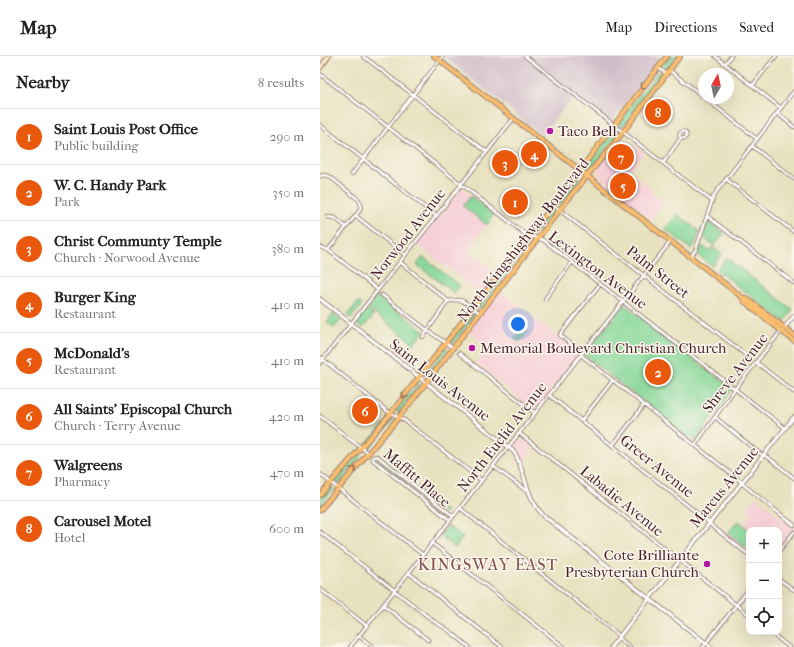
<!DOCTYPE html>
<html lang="en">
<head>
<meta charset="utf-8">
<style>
	:root { --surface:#fff; --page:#f2f2f2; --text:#222; --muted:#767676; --line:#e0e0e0; --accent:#ea580c }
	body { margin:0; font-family:"IM FELL French Canon",serif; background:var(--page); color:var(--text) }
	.controls { position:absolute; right:12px; bottom:12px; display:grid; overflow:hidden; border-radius:8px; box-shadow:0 4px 16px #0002 }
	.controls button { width:36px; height:36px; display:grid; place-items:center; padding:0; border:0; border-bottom:1px solid var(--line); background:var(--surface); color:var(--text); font:20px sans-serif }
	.compass { position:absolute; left:378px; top:12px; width:36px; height:36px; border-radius:50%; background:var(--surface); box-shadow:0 4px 16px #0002; rotate:9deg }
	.you { position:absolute; left:198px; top:268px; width:14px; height:14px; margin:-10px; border:3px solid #fff; border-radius:50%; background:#1a73e8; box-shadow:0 0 0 6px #1a73e833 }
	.badge { display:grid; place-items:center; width:26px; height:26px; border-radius:50%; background:var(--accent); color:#fff; font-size:13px; font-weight:700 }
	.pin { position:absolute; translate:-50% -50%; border:2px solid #fff; box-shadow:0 1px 4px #0006 }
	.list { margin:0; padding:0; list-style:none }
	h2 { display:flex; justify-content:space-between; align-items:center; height:52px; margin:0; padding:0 16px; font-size:17px }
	h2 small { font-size:13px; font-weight:400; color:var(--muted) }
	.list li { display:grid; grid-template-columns:26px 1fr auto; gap:12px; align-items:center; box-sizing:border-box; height:56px; padding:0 16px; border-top:1px solid var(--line) }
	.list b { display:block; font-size:15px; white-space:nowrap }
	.list p { margin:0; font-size:13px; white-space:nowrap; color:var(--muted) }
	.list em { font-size:13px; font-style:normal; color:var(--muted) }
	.icon { flex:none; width:22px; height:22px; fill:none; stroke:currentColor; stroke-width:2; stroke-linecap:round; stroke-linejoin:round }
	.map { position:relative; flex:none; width:474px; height:591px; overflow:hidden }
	header { display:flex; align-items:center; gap:24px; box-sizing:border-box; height:56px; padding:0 20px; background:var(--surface); border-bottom:1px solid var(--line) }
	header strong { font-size:19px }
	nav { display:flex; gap:22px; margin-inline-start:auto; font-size:14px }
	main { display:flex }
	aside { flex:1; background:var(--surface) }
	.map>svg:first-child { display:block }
	.built { fill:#f6cfd7 }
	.industrial { fill:#d1bdc9 }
	.green { fill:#82d596; stroke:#667a60 }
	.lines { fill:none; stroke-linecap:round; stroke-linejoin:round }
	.minor-casing { stroke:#998076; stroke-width:4.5 }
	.tertiary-casing { stroke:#998076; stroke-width:5 }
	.secondary-casing { stroke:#998076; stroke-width:5.5 }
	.primary-casing { stroke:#998076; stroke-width:6 }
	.minor { stroke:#fff; stroke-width:2.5 }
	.tertiary { stroke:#fff; stroke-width:3 }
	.secondary { stroke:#fde5c5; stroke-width:3.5 }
	.primary { stroke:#fabe6e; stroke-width:4 }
	.oneway { stroke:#996749 }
	.poi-dot { fill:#b5179e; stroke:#fbf7ec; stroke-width:1.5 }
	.labels { text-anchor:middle; stroke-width:3; stroke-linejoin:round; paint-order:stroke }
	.poi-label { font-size:15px; fill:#4a1f2b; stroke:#fbf7ec; text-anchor:start }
	.street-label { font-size:15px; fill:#4a1f2b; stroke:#fbf7ec }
	.neighbourhood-label { font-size:16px; letter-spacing:1px; fill:#854c4d; stroke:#fbf7ec }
</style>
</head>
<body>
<header>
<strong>Map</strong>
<nav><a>Map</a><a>Directions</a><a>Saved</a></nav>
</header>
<main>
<aside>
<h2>Nearby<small>8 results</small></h2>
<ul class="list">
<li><span class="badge">1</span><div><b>Saint Louis Post Office</b><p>Public building</p></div><em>290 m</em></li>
<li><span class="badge">2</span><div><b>W. C. Handy Park</b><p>Park</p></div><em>350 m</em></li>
<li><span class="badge">3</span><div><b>Christ Communty Temple</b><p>Church · Norwood Avenue</p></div><em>380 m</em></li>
<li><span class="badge">4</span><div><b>Burger King</b><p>Restaurant</p></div><em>410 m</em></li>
<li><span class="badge">5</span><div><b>McDonald's</b><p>Restaurant</p></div><em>410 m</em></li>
<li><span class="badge">6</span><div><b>All Saints' Episcopal Church</b><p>Church · Terry Avenue</p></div><em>420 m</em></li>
<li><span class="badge">7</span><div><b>Walgreens</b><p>Pharmacy</p></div><em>470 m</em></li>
<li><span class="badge">8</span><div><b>Carousel Motel</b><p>Hotel</p></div><em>600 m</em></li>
</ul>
</aside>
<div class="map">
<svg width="474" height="591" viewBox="0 0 474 591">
	<rect width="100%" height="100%" fill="#fbf7ec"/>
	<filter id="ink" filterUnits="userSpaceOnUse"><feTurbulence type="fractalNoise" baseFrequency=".025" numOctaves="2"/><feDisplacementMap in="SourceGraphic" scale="8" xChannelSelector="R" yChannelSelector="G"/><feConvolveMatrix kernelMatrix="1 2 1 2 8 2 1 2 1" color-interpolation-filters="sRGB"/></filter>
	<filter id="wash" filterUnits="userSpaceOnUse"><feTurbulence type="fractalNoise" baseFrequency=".012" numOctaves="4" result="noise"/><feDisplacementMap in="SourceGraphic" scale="16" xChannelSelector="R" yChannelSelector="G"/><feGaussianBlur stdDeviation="0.9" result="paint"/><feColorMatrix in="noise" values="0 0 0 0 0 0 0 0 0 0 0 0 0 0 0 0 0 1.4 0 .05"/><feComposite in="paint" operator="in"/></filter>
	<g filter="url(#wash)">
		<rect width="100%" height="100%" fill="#e8e2c0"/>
		<path class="built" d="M300,82L305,83L324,96L309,116L332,133L330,135L343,145L341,150L331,163L286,128L287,126L278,119L279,117L277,114Z
			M142,132L176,157L148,194L177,217L161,238L96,188Z
			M180,235L259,297V299L215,354H214L156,308L169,291L148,275Z
			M198,381H201L214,392L203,407L198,397L192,391L193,388Z
			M436,441L473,470L474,472L459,491V474H429V497L406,479L417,466L419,465L423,468L432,457L427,453V452Z"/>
		<path class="industrial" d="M123,0H343L289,69L254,40L222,79Z"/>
		<path class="green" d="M350,0H357L348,12L345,13L343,11V9Z
			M339,16L342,18V21L304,69L301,70L299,69L298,67L337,17Z
			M294,73L298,75V78L275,107L270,112H266V110L293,74Z
			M256,121H258L259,123L241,148L238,149L237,147Z
			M151,140L174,158L167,169L143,150Z
			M233,152L236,155L219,176L218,177L217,175C222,167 227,160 232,153Z
			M357,158L379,175L375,188L371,193L345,173Z
			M388,165L404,177L394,190L383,181Z
			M209,184L210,185V187L199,200L196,207L161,252L159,253L157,252V250Z
			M381,189L389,195L392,191L402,198L392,210L378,199Z
			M103,201L140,230L134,237L97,209Z
			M407,202L473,254L464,266L397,214Z
			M57,239L104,275L94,288L48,252Z
			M38,246L42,249L31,262L27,259Z
			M303,249H305L412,333V334L375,385H373L264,299Z
			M46,253L54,259L43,272L35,266Z
			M152,257L154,258V260L134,287L131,288L130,286V285Z
			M13,258L21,264L14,272L7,266Z
			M204,271L208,275L199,286L195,283Z
			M126,291L128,293V295L107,321H105V319L125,292Z
			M98,327H99L100,328L80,356H76V354L77,352Z
			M71,360L73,361L74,363L50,391L49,392L47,391L46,388Z
			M38,398L41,400L19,428L17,427L16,424Z
			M57,402L89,426L87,428L56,404Z
			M94,430L127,456L125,458L92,432Z
			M11,431L13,432V435L0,450V443Z
			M419,465L429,474V494L408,477L417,466Z
			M128,470L143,481L135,492L120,480Z"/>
	</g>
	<g filter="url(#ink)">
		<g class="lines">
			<g class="minor-casing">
				<path id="minor" d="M43,0L167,96
					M205,0L392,145
					M395,0L461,52
					M405,8L411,0
					M338,12L347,18
					M349,14L384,41
					M0,18L205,178L223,184L252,206L465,372
					M433,29L456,0
					M385,42L437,83
					M457,57L474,71
					M0,69L116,160
					M359.5 79a3.5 3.5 0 1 1 7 0a3.5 3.5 0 1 1-7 0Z
					M432,90L474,123
					M343,107L361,82
					M32,118L123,0
					M0,120L4,119L9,120L39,144L41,149L40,154L8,194
					M406,123L474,176
					M233,149L430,302
					M36,160L85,199
					M387,160L474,227
					M8,161L15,162L26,171
					M0,191L8,194L58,234
					M371,201L376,193L394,139L474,35
					M80,206L128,245C132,245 135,244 139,244C146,245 154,253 160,257
					M62,239L107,274L133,292
					M225,243L252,206
					M103,281L128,245
					M139,297L215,357
					M262,297L241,280L240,279L280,228
					M261,299L419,424L425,430L474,469
					M0,301L67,355L84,364L161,424
					M0,307L193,63
					M437,307L474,336
					M229,339L386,464L392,470L429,499
					M0,360L48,397
					M395,361L439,397L449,402L474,422
					M262,364L293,324
					M199,377L429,559
					M293,389L324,349
					M375,389L415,333L461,275
					M173,410L204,433L208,434
					M0,418L103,499
					M140,452L297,578L301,584L310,591
					M130,464L53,404V401L57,400L133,460
					M0,476L116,567C128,572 139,583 149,591
					M112,487L244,591
					M459,495L474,476
					M89,517L182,591
					M459,523L474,534
					M0,533L47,570
					M63,549L108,584
					M450,576L469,591
					M39,580L53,591
					M30,591L351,185
					M383,591L429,533"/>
			</g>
			<g class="tertiary-casing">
				<path id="tertiary" d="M0,243L193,395C199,402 200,410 203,418C208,434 212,448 224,460L391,591
					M464,272L474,260
					M291,591L474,361"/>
			</g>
			<g class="secondary-casing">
				<path id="secondary" d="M0,12L9,0"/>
			</g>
			<g class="primary-casing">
				<path id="primary" d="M114,0L423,242L424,245L474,285
					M423,242H426L474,279
					M0,439L71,357L210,179L347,0
					M0,454L79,361L106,327L249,142L303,76L360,0"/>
			</g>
			<use href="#minor" class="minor"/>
			<use href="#tertiary" class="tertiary"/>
			<use href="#secondary" class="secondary"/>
			<use href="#primary" class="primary"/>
		</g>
		<defs><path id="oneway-chevron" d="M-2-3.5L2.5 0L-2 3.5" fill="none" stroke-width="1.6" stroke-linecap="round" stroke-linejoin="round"/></defs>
		<g class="oneway">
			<use href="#oneway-chevron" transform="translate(323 31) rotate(128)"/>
			<use href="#oneway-chevron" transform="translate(84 340) rotate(128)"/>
			<use href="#oneway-chevron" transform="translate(34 413) rotate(-50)"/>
		</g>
	</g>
	<g class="poi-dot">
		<circle cx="230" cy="75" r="4"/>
		<circle cx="152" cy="292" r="4"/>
		<circle cx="387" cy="508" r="4"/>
	</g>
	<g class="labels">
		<g class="poi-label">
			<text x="238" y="80">Taco Bell</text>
			<text x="160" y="297">Memorial Boulevard Christian Church</text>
			<text x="379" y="504" text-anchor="end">Cote Brilliante<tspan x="379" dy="17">Presbyterian Church</tspan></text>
		</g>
		<g class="street-label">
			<text transform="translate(88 178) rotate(-52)" y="5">Norwood Avenue</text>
			<text transform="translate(203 184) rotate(-52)" y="5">North Kingshighway Boulevard</text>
			<text transform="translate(278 214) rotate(37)" y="5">Lexington Avenue</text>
			<text transform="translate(338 216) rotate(38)" y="5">Palm Street</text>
			<text transform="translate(415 317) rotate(-52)" y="5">Shreve Avenue</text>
			<text transform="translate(120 324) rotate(38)" y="5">Saint Louis Avenue</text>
			<text transform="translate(182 381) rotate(-52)" y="5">North Euclid Avenue</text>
			<text transform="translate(337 410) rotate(39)" y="5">Greer Avenue</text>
			<text transform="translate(97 422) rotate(40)" y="5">Maffitt Place</text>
			<text transform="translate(404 431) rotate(-51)" y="5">Marcus Avenue</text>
			<text transform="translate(302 445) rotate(39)" y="5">Labadie Avenue</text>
		</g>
		<g class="neighbourhood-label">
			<text x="168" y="514">KINGSWAY EAST</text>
		</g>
	</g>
</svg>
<div class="controls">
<button>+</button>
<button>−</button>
<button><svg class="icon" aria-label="locate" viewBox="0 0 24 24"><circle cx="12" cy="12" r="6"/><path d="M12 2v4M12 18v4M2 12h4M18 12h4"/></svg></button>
</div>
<svg class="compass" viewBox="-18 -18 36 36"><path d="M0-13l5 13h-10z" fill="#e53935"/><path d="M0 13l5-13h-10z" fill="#767676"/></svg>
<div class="you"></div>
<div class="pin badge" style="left:195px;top:146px">1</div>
<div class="pin badge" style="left:338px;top:316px">2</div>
<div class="pin badge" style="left:185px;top:107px">3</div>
<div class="pin badge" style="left:214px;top:98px">4</div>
<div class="pin badge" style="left:303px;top:130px">5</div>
<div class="pin badge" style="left:45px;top:355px">6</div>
<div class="pin badge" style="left:301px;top:101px">7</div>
<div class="pin badge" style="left:338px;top:56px">8</div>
</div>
</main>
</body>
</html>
